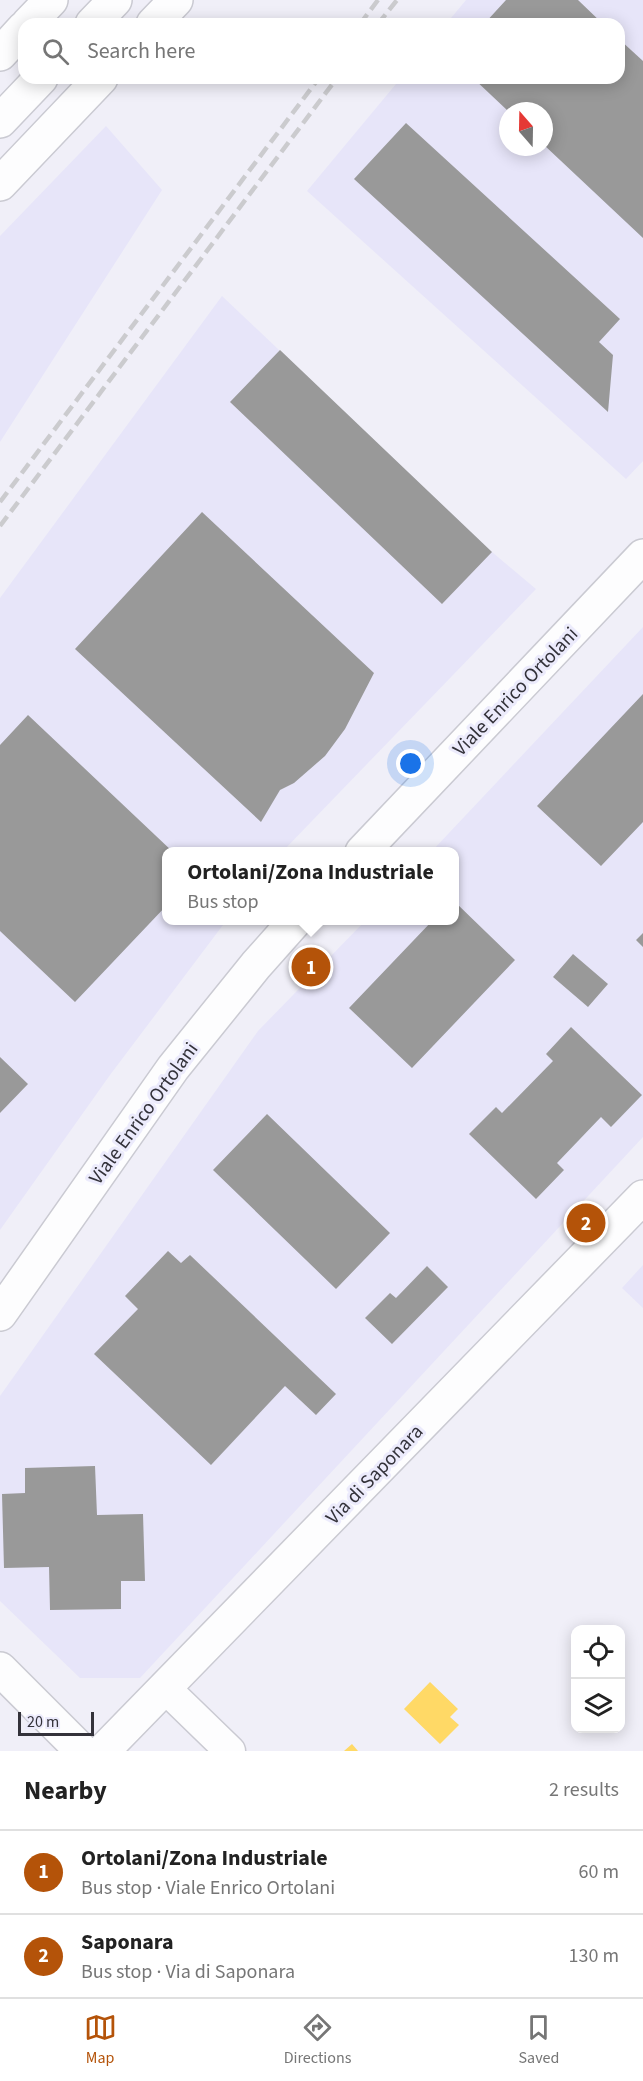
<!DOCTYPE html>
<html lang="en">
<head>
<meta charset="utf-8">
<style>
	:root { --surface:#fff; --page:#f6f6f6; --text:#222; --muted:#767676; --line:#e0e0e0; --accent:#b45309 }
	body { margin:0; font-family:"Source Sans 3",sans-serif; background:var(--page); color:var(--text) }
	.controls { position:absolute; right:18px; bottom:18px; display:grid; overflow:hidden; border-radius:12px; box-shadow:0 3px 15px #0003 }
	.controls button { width:54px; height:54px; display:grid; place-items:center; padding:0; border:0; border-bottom:2px solid var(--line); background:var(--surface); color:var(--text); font:30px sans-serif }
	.compass { position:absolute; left:499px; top:102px; width:54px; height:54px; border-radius:50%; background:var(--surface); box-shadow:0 3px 15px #0003; rotate:340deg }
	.scale { position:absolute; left:18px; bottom:15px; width:76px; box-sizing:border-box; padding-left:6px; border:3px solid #33323a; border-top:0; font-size:16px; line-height:21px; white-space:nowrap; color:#33323a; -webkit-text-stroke:4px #ecebfc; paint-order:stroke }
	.you { position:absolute; left:411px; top:764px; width:21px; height:21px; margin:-15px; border:4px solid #fff; border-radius:50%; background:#1a73e8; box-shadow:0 0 0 9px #1a73e833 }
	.badge { display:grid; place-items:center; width:39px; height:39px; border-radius:50%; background:var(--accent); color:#fff; font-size:20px; font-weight:700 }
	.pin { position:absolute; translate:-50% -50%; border:3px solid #fff; box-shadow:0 2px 6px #0006 }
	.popup { position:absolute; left:162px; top:847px; width:297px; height:78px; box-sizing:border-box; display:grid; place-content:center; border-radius:12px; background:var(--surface); filter:drop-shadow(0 2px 4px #0005); font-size:20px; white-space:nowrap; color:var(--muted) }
	.popup b { font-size:22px; color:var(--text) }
	.popup::after { content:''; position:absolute; left:50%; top:100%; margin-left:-12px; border:12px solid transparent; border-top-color:var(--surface) }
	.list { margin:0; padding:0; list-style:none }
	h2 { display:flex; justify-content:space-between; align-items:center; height:78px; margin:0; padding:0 24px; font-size:26px }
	h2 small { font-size:20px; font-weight:400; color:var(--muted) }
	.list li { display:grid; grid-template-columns:39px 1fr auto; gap:18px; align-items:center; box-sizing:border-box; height:84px; padding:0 24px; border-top:2px solid var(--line) }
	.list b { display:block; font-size:22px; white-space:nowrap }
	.list p { margin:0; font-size:20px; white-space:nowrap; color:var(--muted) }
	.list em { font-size:20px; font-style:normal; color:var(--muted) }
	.icon { flex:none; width:33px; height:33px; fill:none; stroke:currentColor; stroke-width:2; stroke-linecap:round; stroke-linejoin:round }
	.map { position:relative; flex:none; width:643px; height:1751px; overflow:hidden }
	.search { position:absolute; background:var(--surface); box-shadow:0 3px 15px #0003; left:18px; right:18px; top:18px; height:66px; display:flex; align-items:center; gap:15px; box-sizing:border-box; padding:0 21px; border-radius:18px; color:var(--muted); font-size:22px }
	.sheet { height:246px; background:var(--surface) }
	nav { display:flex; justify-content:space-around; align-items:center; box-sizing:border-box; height:84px; border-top:2px solid var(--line); background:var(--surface); font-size:16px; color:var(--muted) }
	nav a { display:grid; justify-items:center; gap:3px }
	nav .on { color:var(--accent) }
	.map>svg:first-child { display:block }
	.built { fill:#e7e5f9; fill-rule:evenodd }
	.homes { fill:#ffd966 }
	.industry { fill:#999 }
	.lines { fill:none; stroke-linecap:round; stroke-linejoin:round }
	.street-casing { stroke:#cacad2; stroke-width:33 }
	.secondary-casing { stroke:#cacad2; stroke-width:36 }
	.primary-casing { stroke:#cacad2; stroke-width:36 }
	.street { stroke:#fdfdfe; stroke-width:30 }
	.secondary { stroke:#fdfdfe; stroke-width:33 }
	.primary { stroke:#fdfdfe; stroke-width:33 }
	.rail { stroke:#cbcbce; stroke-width:4.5; stroke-dasharray:12 6; stroke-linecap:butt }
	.labels { text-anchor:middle; stroke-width:6; stroke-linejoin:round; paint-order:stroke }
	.street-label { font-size:20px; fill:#33323a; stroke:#ecebfc }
</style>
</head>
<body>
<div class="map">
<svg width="643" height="1751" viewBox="0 0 643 1751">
	<rect width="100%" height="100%" fill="#f0eff8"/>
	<path class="built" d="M466,0H643V461L626,479L307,191L401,78H619V24H446ZM508,111H544V147H508Z
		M106,126L162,190L0,442V236Z
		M222,296L492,552L536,589L283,851L167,852V920L226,921L110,1075L0,1230V598Z
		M643,627V1137L140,1678H80L0,1601V1396L258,1031L365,921L455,920V852L432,851Z
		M643,1265V1308L622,1288Z"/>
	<path class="homes" d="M430,1682L458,1709L450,1717L459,1725L440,1744L404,1709Z
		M352,1744L358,1751H344Z"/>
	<path class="industry" d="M506,0H578L603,24H484Z
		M619,39L643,61V238L544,145V111H508L473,78H619Z
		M406,123L620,319L599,342L613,355L608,412L354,179Z
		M280,350L492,552L442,604L230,402Z
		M202,512L374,673L345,729L325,756L294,783L280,790L261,822L75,649Z
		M643,694V822L601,866L537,806Z
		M28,715L173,852H167V905L75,1002L0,931V745Z
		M455,902L515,960L412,1068L349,1008L433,920H455Z
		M643,933V947L636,940Z
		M573,954L608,984L588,1007L553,977Z
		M571,1027L642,1095L611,1127L601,1117L557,1163L564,1170L536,1199L469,1134L496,1107L502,1113L553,1061L546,1054Z
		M0,1057L28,1084L0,1113Z
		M267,1114L390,1233L336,1289L213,1170Z
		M168,1251L181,1263L190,1255L336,1394L316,1415L285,1386L211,1465L94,1354L138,1309L125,1296Z
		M427,1266L448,1287L392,1344L365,1318L390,1293L396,1298Z
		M95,1466L97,1515L143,1514L145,1581H121V1609L50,1610L49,1567L4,1568L2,1494L25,1493V1468Z"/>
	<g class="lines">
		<g class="street-casing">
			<path id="street" d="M165,1688L230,1751"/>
		</g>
		<g class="secondary-casing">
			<path id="secondary" d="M28,24L51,0
				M153,24L176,0
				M0,54L24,28
				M0,184L101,78
				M362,852L643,556
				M0,1314L173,1068L256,965L296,920
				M0,1669L82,1751
				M103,1751L643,1197"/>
		</g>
		<g class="primary-casing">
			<path id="primary" d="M92,24L115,0
				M0,121L41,78"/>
		</g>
		<use href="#street" class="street"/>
		<use href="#secondary" class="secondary"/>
		<use href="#primary" class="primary"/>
		<path class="rail" d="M360,24L378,0
			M378,24L397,0
			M0,502L319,78
			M0,526L337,78"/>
	</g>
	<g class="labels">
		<g class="street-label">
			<text transform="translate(515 691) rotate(-46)" y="7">Viale Enrico Ortolani</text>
			<text transform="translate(143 1113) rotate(-54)" y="7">Viale Enrico Ortolani</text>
			<text transform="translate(374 1474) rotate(-46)" y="7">Via di Saponara</text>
		</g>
	</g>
</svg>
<div class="controls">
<button><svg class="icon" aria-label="locate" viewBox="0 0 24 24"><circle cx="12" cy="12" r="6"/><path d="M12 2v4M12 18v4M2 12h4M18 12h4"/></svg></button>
<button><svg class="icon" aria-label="layers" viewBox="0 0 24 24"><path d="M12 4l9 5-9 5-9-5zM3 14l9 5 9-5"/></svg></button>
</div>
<svg class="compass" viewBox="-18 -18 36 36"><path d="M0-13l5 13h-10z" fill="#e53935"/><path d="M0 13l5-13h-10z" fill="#767676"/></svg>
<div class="scale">20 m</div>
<div class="you"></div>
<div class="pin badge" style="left:311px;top:967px">1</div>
<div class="popup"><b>Ortolani/Zona Industriale</b>Bus stop</div>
<div class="pin badge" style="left:586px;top:1223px">2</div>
<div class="search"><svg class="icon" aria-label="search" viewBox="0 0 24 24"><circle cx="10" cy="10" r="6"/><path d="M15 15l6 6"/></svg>Search here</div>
</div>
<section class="sheet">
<h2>Nearby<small>2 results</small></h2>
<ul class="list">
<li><span class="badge">1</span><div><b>Ortolani/Zona Industriale</b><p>Bus stop · Viale Enrico Ortolani</p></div><em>60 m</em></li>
<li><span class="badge">2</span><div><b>Saponara</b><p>Bus stop · Via di Saponara</p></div><em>130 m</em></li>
</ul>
</section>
<nav>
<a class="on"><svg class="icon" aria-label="map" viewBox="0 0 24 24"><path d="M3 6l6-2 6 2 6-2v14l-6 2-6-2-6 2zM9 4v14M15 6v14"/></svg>Map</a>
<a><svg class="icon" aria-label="directions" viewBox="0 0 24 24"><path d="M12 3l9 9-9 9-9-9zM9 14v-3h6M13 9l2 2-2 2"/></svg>Directions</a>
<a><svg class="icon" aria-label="saved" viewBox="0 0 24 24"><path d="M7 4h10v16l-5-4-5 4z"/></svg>Saved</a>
</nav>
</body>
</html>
